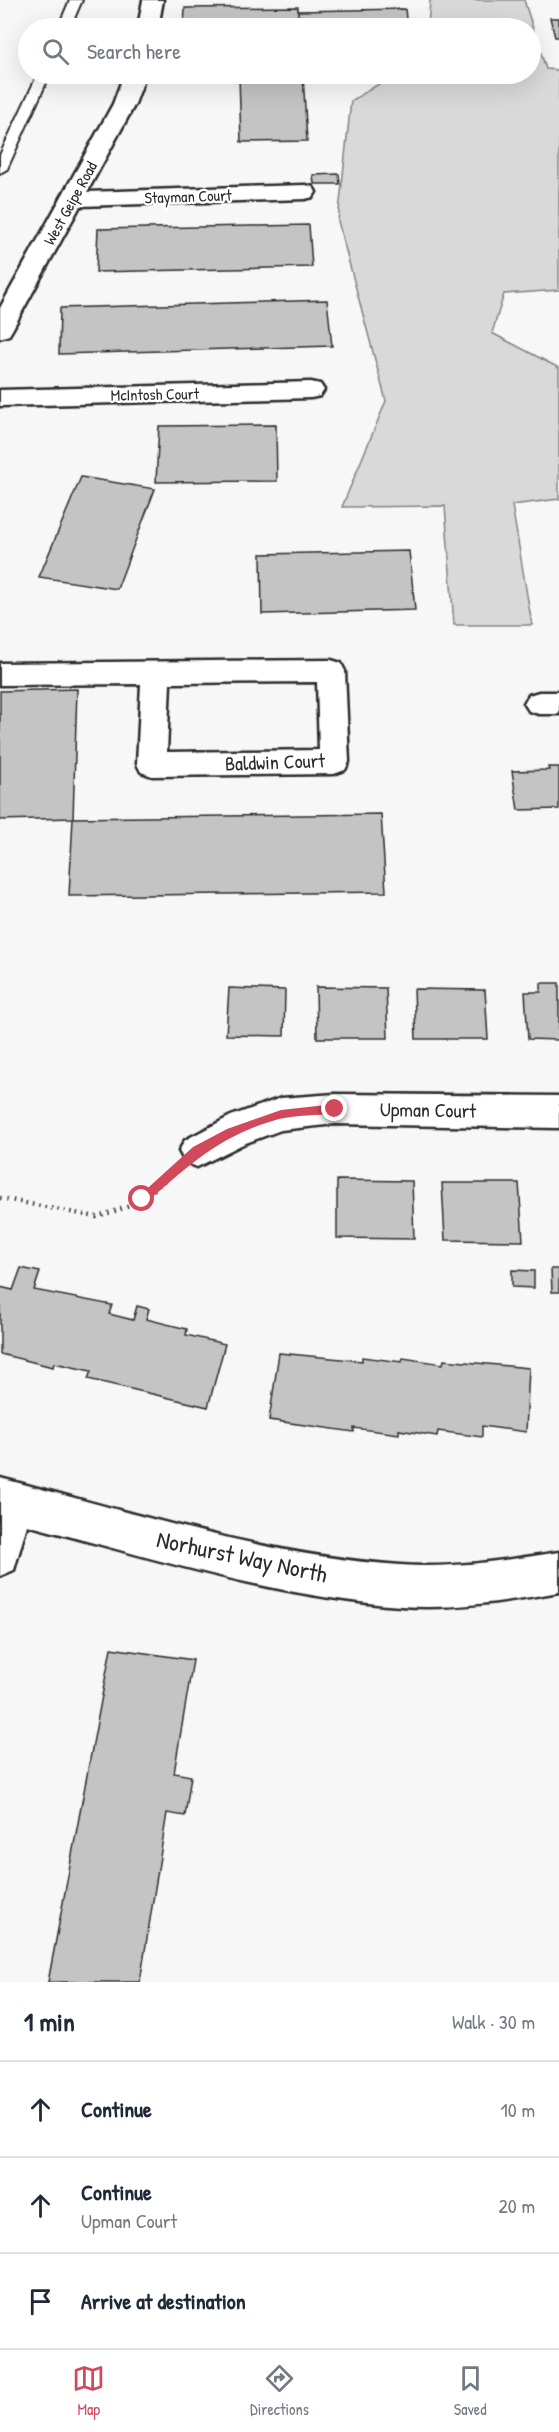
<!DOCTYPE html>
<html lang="en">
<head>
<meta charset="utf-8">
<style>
	:root { --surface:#fff; --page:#f2f2f3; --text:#1f2937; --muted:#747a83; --line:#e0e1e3; --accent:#d1495b }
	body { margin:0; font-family:"Patrick Hand",sans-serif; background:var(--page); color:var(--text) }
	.stop { position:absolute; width:18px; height:18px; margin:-14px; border:4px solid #d1495b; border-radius:50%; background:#fff }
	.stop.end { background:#d1495b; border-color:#fff; box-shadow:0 2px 6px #0008 }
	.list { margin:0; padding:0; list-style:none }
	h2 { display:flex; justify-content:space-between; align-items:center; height:78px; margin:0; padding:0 24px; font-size:26px }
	h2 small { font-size:20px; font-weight:400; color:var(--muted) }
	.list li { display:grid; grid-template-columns:39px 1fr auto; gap:18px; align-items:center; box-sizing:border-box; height:96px; padding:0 24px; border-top:2px solid var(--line) }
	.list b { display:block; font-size:22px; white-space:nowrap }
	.list p { margin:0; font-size:20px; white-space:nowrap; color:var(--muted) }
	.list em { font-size:20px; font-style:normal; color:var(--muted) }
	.icon { flex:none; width:33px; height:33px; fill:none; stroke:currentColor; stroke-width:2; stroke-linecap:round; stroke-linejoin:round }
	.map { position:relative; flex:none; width:559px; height:1982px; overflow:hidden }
	.search { position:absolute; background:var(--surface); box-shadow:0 6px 24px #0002; left:18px; right:18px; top:18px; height:66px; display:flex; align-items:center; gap:15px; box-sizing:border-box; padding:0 21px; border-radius:33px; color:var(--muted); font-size:22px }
	.sheet { height:366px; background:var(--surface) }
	nav { display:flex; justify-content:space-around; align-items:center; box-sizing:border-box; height:84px; border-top:2px solid var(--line); background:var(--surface); font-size:16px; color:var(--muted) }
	nav a { display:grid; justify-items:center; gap:3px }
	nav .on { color:var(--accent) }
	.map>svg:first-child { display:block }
	.green { fill:#d9d9d9; stroke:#828282; stroke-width:1.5 }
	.building { fill:#c4c4c4; stroke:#2b2b2b; stroke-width:1.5 }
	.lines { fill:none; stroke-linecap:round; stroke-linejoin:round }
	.lane-casing { stroke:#2b2b2b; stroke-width:4 }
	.street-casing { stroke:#2b2b2b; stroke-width:5 }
	.path { stroke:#2b2b2b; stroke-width:4.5; stroke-dasharray:1.5 5; stroke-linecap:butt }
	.lane { fill:#fff; fill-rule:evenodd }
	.street { fill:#fff; fill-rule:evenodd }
	.route { fill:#d1495b }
	.labels { text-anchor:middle; stroke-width:4.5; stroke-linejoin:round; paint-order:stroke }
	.far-street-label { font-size:16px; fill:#2b2b2b; stroke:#fff }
	.street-label { font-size:20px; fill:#2b2b2b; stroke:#fff }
	.near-street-label { font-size:24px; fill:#2b2b2b; stroke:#fff }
</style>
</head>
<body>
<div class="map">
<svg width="559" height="1982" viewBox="0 0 559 1982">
	<rect width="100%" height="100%" fill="#f7f7f7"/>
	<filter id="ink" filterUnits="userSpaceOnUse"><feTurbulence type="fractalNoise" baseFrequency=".0167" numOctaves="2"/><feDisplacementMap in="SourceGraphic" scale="12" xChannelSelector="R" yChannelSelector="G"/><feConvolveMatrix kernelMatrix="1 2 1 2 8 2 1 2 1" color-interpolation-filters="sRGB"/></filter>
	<g filter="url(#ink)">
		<path class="green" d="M430,0H524L546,69L559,70V290L504,294L492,333L559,368V499L512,505L532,625H454L445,506L342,507L386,401L338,221L351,101L395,74H530V28H428Z"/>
		<path class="building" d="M298,7V28H184L185,8Z
			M405,9L407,28H298V11Z
			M550,18H559V37H555Z
			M303,75L307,141L241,142L239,76Z
			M339,174L340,184H314L313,175Z
			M309,225L312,267L96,272L98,229Z
			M327,300L332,346L59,354L60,308Z
			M276,425L277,481L156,482L159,426Z
			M81,477L155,489L117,589L39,577Z
			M409,551L415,610L262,614L261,554Z
			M77,689L73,818L0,820V691Z
			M548,767H559V809L518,810L512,771L549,770Z
			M381,814L386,892L69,896L73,818Z
			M541,983H559V1040L528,1039L525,992H541Z
			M316,987L386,988L388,1038H317Z
			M229,988L285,990L284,1036L226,1035Z
			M414,989L485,990L488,1039H416Z
			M337,1180L412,1181L414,1239L337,1238Z
			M442,1183H519L523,1241L445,1240Z
			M21,1268L40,1272L34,1290L112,1305L109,1314L133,1320L137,1306L149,1309L146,1319L187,1329L186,1335L225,1344L208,1407L88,1379L91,1371L54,1363L53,1367L0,1354V1287L13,1290Z
			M551,1269H559V1292H552Z
			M512,1270L534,1271V1288L512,1287Z
			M279,1353L362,1361V1357L402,1362L403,1358L443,1364L444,1360L529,1368L526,1432L482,1426V1437L438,1431L437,1436L399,1430V1434L354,1428V1432L269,1420Z
			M111,1648L193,1660L174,1773L191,1776L185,1816L167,1813L140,1982H48Z"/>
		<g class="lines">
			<g class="lane-casing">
				<path id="lane" d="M70,0H82L70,28H58Z
					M38,74H50L7,169L0,173V155Z"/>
			</g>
			<g class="street-casing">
				<path id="street" d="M143,0H163L158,28H138Z
					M124,74H146L135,104L87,192L305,185L313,187L316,192L313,197L305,199L80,206L12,330L9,335L0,338V308L113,104Z
					M311,382L320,384L324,390L320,396L311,398L0,406V390Z
					M331,660L341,663L345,671L349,762L345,770L334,774L152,776L141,772L137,764L141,684L0,685V663ZM317,682L319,750L167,752L170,683Z
					M539,692H559V714H539L529,711L524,703L529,695Z
					M335,1094L559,1096V1128L335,1124L281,1130L243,1144L197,1167L185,1162L179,1151L185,1140L231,1116L281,1098Z
					M0,1478C132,1512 264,1556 400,1565C453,1569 507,1560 559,1552V1592C507,1601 453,1610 401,1606C273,1597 150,1557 27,1525L14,1570L0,1576Z"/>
			</g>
			<path class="path" d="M0,1198L96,1217L139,1203L170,1175"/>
			<use href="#lane" class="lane"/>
			<use href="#street" class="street"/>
		</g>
	</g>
	<path class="route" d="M335,1104L341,1109L335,1114C317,1115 297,1115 279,1119C221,1135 190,1164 146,1203H139V1196L193,1147L227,1129L281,1110Z"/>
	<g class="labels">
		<g class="far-street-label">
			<text transform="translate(188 196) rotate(-2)" y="6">Stayman Court</text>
			<text transform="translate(70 203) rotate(-61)" y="6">West Geipe Road</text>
			<text transform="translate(155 394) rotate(-1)" y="6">McIntosh Court</text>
		</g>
		<g class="street-label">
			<text transform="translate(275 762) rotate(-2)" y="7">Baldwin Court</text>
			<text transform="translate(428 1110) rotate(1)" y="7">Upman Court</text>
		</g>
		<g class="near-street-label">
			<text transform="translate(242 1557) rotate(12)" y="8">Norhurst Way North</text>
		</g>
	</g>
</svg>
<div class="stop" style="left:142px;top:1199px"></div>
<div class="stop end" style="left:335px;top:1109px"></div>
<div class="search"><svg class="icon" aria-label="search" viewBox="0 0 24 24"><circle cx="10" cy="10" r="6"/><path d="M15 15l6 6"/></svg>Search here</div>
</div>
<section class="sheet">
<h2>1 min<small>Walk · 30 m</small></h2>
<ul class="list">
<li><svg class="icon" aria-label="ahead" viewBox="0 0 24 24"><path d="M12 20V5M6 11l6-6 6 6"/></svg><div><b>Continue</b></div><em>10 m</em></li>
<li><svg class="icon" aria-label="ahead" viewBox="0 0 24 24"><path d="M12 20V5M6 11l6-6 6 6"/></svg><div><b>Continue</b><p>Upman Court</p></div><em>20 m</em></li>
<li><svg class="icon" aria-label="arrive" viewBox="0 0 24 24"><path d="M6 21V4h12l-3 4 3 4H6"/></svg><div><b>Arrive at destination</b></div></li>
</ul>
</section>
<nav>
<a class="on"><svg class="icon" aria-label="map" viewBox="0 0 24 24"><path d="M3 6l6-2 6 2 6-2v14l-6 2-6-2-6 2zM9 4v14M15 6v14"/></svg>Map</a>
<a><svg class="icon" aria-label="directions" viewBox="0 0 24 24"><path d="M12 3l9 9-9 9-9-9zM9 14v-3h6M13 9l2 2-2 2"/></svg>Directions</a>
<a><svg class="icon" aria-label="saved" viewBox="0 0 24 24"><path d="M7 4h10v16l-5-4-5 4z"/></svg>Saved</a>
</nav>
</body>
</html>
